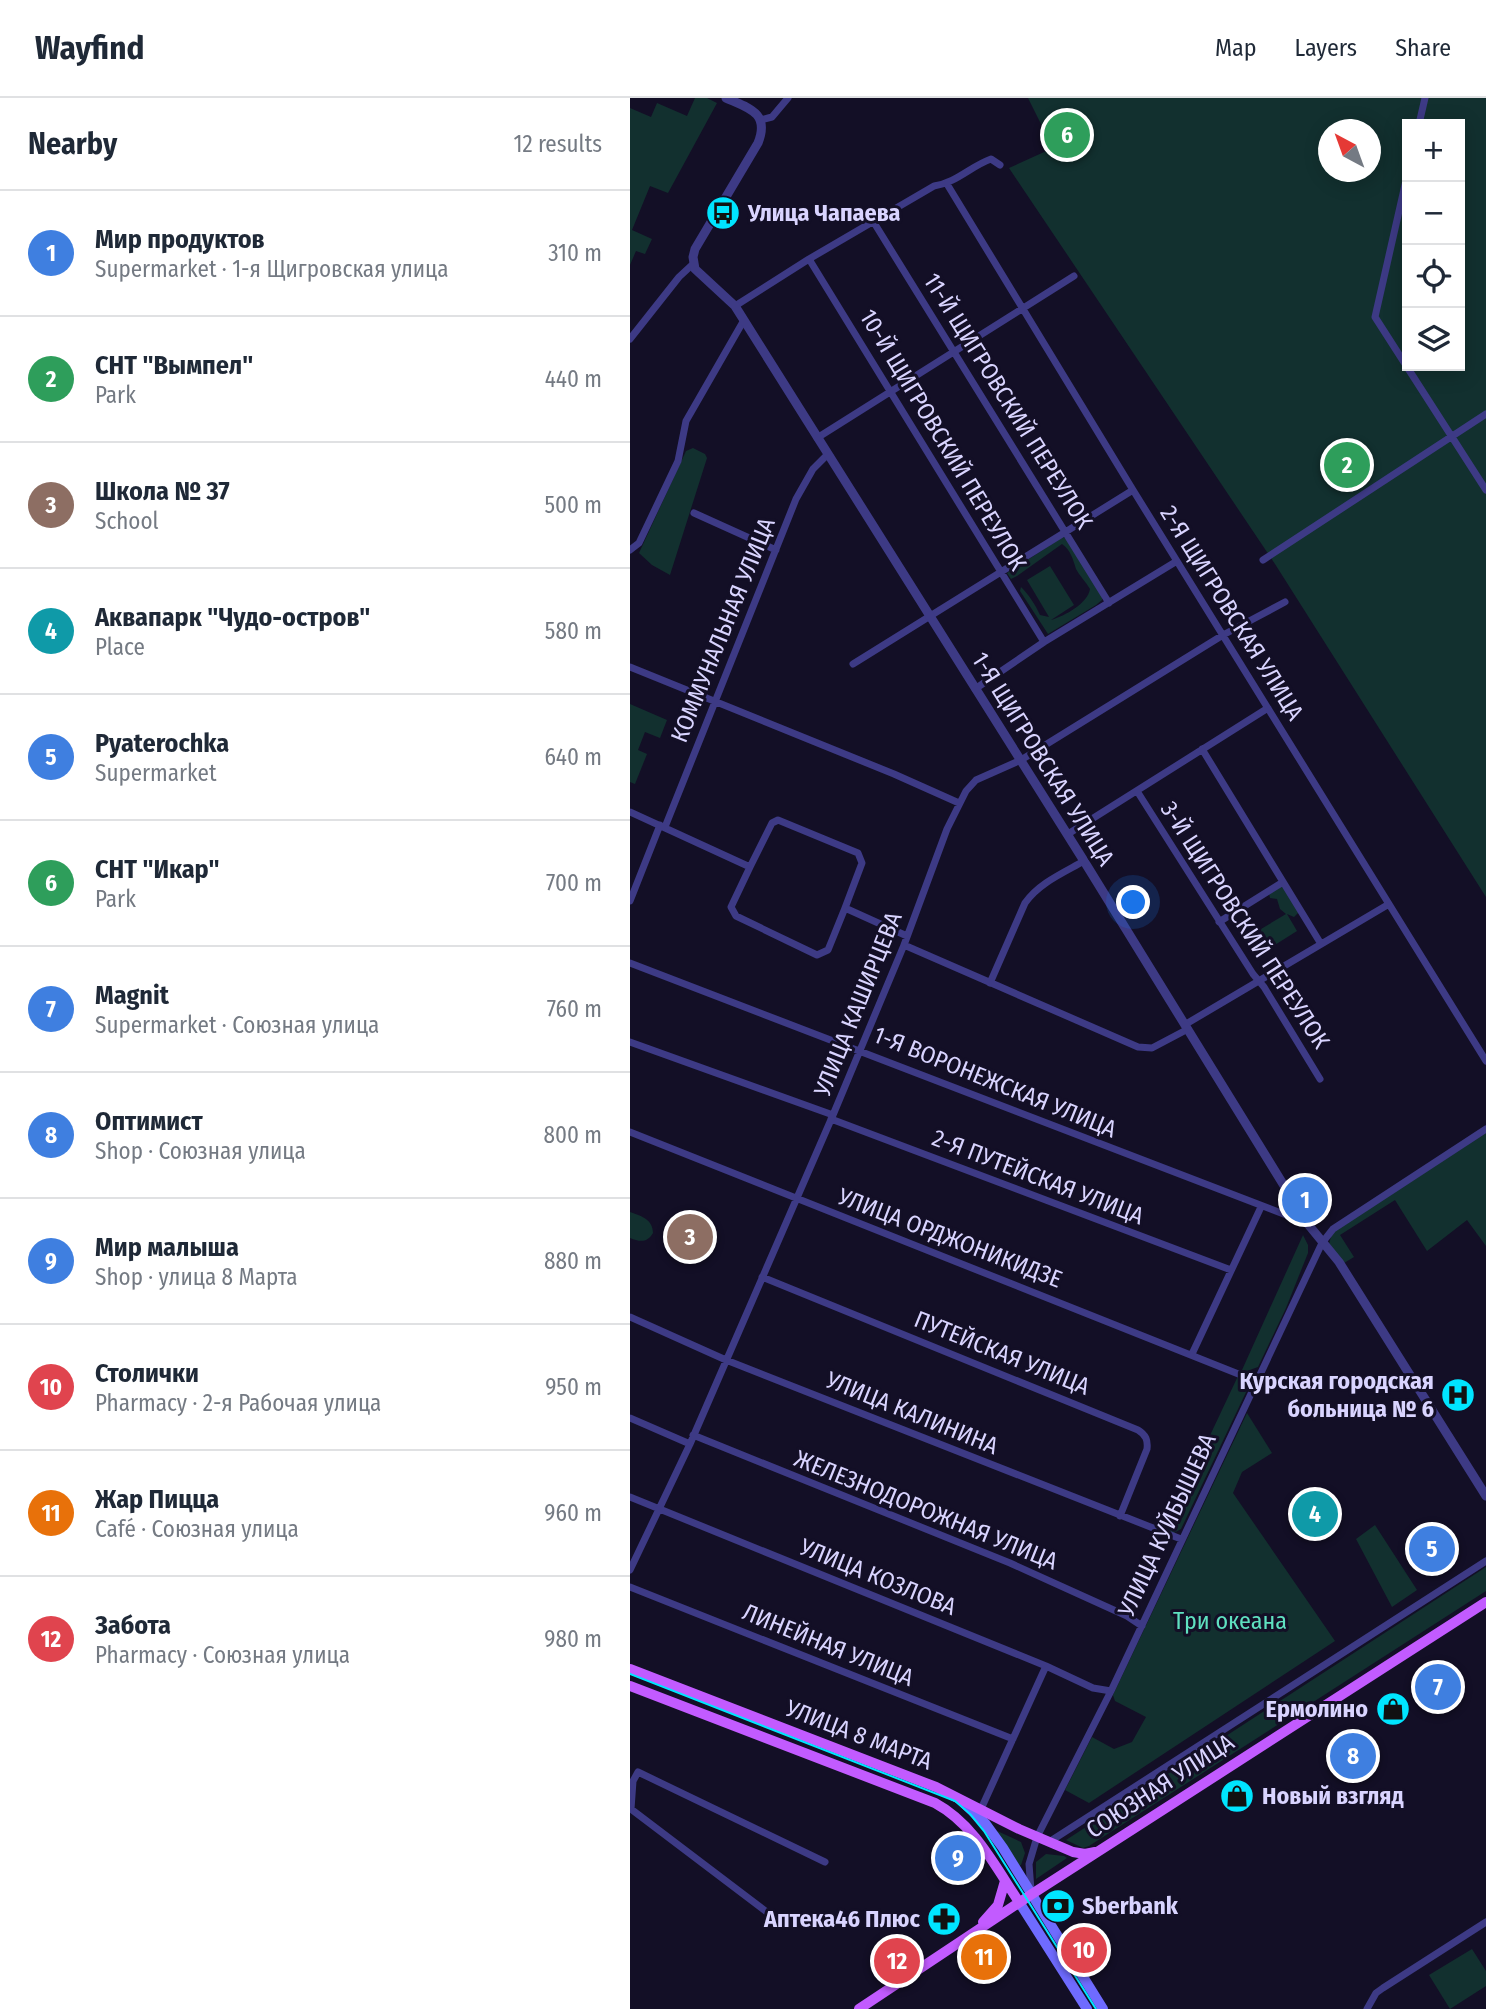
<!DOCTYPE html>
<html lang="en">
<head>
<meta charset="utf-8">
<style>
	:root { --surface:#fff; --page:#f2f2f3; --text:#1f2937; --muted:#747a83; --line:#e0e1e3; --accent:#117e91 }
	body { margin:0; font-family:"Fira Sans Condensed",sans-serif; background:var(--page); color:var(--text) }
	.controls { position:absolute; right:21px; top:21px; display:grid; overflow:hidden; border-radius:0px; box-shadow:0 4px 18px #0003 }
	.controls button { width:63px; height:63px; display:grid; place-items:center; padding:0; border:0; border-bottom:2px solid var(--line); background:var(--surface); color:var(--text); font:35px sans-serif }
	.compass { position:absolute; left:688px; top:21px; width:63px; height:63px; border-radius:50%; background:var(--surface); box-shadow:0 4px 18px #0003; rotate:319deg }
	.you { position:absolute; left:504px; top:805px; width:24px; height:24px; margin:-18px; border:5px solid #fff; border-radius:50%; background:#1a73e8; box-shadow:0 0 0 10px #1a73e833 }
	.badge { display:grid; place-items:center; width:46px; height:46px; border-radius:50%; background:var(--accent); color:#fff; font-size:23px; font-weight:700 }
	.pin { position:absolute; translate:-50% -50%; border:4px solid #fff; box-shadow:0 2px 7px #0006 }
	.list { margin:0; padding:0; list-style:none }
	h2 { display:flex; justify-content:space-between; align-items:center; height:91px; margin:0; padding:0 28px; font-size:30px }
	h2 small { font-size:23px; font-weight:400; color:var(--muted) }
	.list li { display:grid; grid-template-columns:46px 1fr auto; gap:21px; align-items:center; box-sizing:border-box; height:126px; padding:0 28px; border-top:2px solid var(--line) }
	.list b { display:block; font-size:26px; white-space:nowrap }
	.list p { margin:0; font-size:23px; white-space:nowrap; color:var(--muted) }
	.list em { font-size:23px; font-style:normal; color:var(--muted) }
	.icon { flex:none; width:38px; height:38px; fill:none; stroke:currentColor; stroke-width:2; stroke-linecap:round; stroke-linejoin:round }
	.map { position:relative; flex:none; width:856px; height:1911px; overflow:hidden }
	header { display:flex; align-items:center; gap:42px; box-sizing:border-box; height:98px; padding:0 35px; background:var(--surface); border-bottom:2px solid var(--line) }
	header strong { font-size:33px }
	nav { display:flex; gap:38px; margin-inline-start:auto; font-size:24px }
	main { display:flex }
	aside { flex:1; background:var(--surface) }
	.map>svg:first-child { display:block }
	.green { fill:#12302f; fill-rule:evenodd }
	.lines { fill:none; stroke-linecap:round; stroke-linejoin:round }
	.minor { stroke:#3d3a85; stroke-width:7 }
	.tertiary { stroke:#3d3a85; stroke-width:9 }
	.secondary { stroke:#6f6bff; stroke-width:10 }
	.primary { stroke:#c25bff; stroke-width:10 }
	.tram { stroke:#00e5ff; stroke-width:2 }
	.labels { text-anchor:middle; stroke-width:6; stroke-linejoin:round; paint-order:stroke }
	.poi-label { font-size:24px; font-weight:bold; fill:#d9d4ff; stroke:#130f26; text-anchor:start }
	.street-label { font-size:24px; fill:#d9d4ff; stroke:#130f26 }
	.park-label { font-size:24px; fill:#5fe0c0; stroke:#130f26 }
</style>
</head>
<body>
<header>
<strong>Wayfind</strong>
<nav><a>Map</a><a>Layers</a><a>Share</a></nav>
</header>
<main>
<aside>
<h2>Nearby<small>12 results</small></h2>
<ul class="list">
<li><span class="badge" style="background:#3f7fe0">1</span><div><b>Мир продуктов</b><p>Supermarket · 1-я Щигровская улица</p></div><em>310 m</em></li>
<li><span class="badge" style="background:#2e9e5b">2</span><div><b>СНТ &quot;Вымпел&quot;</b><p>Park</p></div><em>440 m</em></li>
<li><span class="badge" style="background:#8d6e63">3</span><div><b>Школа № 37</b><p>School</p></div><em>500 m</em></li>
<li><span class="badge" style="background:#0f9aa8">4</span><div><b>Аквапарк &quot;Чудо-остров&quot;</b><p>Place</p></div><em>580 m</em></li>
<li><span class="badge" style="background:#3f7fe0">5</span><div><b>Pyaterochka</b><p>Supermarket</p></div><em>640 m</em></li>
<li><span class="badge" style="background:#2e9e5b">6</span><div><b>СНТ &quot;Икар&quot;</b><p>Park</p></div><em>700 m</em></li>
<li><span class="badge" style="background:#3f7fe0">7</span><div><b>Magnit</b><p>Supermarket · Союзная улица</p></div><em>760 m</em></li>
<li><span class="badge" style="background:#3f7fe0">8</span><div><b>Оптимист</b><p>Shop · Союзная улица</p></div><em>800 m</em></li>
<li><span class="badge" style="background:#3f7fe0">9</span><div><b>Мир малыша</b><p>Shop · улица 8 Марта</p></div><em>880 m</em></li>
<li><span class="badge" style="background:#e0444e">10</span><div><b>Столички</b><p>Pharmacy · 2-я Рабочая улица</p></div><em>950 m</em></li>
<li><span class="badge" style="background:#e8710a">11</span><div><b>Жар Пицца</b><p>Café · Союзная улица</p></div><em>960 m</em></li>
<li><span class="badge" style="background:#e0444e">12</span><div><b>Забота</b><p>Pharmacy · Союзная улица</p></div><em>980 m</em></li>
</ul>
</aside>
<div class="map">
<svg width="856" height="1911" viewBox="0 0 856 1911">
	<rect width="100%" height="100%" fill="#130f26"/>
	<path class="green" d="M65,0H77L87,5L38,95L20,88L2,132L22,141L15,156L6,153L0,167V10L21,19L27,5L57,18Z
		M398,0H856V799L645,466L379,70L423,50ZM777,26H830V268H777ZM698,32H740V74H698Z
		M63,350L75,356L77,360L40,477L22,467L9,455L56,353Z
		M433,439L438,441L472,498V502L466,507L418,536L390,493L391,489C399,497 405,506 410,517L419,519L397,482L420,468L444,507L421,522C435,518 458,505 460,491C456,484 449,477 446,471C443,462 441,452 432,446L387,478L381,481L377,475Z
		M0,606L37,622L30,640L15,634L8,652L17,656L5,686L0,684Z
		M650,787L654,790L669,814L664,819L657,816L667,833L632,855L621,837L656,816L650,811L647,801L640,800L639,795Z
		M856,1035V1148L837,1122L797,1153L765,1102L710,1137L724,1159L714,1165L699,1146L702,1135Z
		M0,1114C11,1118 23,1121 23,1135C17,1145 10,1144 0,1140Z
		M673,1137L678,1147V1155L656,1210L628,1269L617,1273L612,1272Z
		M608,1278L616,1283L618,1290L551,1431L544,1435L535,1433Z
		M617,1315L642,1355L612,1374L603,1395L705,1543L459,1705L435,1692L462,1639L484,1651L502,1644L516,1619L485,1603L483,1597Z
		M745,1427L787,1492L762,1509L726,1441Z
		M856,1469V1493L459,1748L453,1750L436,1742Z
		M365,1732L391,1744L395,1755L391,1767L388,1768Z
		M416,1756L434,1758L437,1760L406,1781V1764Z
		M842,1851L856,1873V1888L820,1911L799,1877Z"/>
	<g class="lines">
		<path class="minor" d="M131,22L142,19L158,0
			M789,26L795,0
			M777,78L745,219L856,392
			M317,86L503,392L856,963
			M243,123L479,505
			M179,161L414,544
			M105,208L179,161L304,88C326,85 341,68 361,61L370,67
			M0,241L49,179L63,166
			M187,340L444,178
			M64,415L146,452
			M0,452L9,445L48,363L56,323L114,222
			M633,462L856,316
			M223,566L503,392
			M0,569L264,676L329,705
			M345,591L414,544L547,463
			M572,651L691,846
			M507,693L623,876L634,889L690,981
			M0,714L120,769L142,725L148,722L228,755L232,765L215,810
			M35,729L166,401L183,371L197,357
			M438,736L638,610
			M120,769L101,809L106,818L187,857L198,852L215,810L277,838
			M0,803L30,727
			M589,824L653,784
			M274,847L508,949L522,950L558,931
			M0,865L677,1125
			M360,885L395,805C409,785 433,775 454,763
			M556,926L759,806
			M0,944L203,1017
			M201,1021L601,1172
			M0,1034L626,1283
			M132,1179L508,1332C516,1337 518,1342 517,1351L490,1418
			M0,1219L96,1262L551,1441
			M562,1256L631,1109
			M0,1320L60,1346
			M63,1337L380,1465L497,1518L512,1528
			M0,1399L416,1568L463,1590L481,1593
			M0,1472L60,1346L203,1017L274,847L317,731L336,693L346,682L391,662L593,537L655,504
			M0,1489L383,1641
			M351,1711L416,1568
			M419,1744L856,1463
			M401,1792L399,1766L407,1739L481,1593L692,1145L703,1131L856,1031
			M138,1815L1,1711L3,1683L8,1674L195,1764
			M737,1911L746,1895L753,1890L856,1824"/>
		<path class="tertiary" d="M96,0C119,10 140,15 128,45L65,151L63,159L65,171L105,208L454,763L677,1125L709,1164L856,1398"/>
		<path class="secondary" d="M335,1706L355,1725L373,1750L473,1911
			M389,1804L457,1911"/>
		<path class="primary" d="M0,1571L306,1689L389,1731L443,1754L455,1756L465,1754
			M0,1588L305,1705C344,1726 365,1768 389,1804
			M353,1824L368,1807L375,1783
			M229,1911L402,1796L856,1504"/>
		<path class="tram" d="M0,1576L325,1703L340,1716L354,1733L466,1911"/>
	</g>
	<defs>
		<g id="bus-disc" transform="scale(1.75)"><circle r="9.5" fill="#00e5ff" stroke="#130f26"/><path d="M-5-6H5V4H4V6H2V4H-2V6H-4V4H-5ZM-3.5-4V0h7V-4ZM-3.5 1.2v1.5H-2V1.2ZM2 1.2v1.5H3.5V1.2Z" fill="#111"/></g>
		<g id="hospital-disc" transform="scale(1.75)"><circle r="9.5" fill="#00e5ff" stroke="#130f26"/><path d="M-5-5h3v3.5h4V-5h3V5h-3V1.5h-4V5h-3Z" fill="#111"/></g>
		<g id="shop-disc" transform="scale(1.75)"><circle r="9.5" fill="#00e5ff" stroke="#130f26"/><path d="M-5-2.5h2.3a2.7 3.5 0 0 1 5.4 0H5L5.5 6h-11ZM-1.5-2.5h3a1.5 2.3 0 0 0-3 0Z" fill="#111"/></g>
		<g id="bank-disc" transform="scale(1.75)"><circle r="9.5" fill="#00e5ff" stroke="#130f26"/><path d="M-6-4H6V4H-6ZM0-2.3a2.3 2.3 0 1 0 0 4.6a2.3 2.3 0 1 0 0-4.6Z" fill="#111"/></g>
		<g id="pharmacy-disc" transform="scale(1.75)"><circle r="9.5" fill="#00e5ff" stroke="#130f26"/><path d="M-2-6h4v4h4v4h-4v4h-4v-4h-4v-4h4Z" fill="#111"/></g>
	</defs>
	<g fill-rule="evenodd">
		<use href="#bus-disc" x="93" y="115"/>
		<use href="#hospital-disc" x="828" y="1297"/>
		<use href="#shop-disc" x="763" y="1611"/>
		<use href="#shop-disc" x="607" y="1698"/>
		<use href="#bank-disc" x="428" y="1808"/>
		<use href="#pharmacy-disc" x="314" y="1821"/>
	</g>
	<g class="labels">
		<g class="poi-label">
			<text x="118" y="123">Улица Чапаева</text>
			<text x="804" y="1291" text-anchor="end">Курская городская<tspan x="804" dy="28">больница № 6</tspan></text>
			<text x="738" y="1619" text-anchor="end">Ермолино</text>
			<text x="632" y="1706">Новый взгляд</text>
			<text x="452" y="1816">Sberbank</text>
			<text x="290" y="1829" text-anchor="end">Аптека46 Плюс</text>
		</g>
		<g class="street-label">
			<text transform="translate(378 303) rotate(58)" y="8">11-Й ЩИГРОВСКИЙ ПЕРЕУЛОК</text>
			<text transform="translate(313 342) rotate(59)" y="8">10-Й ЩИГРОВСКИЙ ПЕРЕУЛОК</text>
			<text transform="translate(602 515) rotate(58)" y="8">2-Я ЩИГРОВСКАЯ УЛИЦА</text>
			<text transform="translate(93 532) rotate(-68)" y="8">КОММУНАЛЬНАЯ УЛИЦА</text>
			<text transform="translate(413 661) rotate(58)" y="8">1-Я ЩИГРОВСКАЯ УЛИЦА</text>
			<text transform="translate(615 827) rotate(57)" y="8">3-Й ЩИГРОВСКИЙ ПЕРЕУЛОК</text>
			<text transform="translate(228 906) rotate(-68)" y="8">УЛИЦА КАШИРЦЕВА</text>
			<text transform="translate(365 984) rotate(22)" y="8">1-Я ВОРОНЕЖСКАЯ УЛИЦА</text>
			<text transform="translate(408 1079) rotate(21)" y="8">2-Я ПУТЕЙСКАЯ УЛИЦА</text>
			<text transform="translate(320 1140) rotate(21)" y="8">УЛИЦА ОРДЖОНИКИДЗЕ</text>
			<text transform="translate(372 1255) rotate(22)" y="8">ПУТЕЙСКАЯ УЛИЦА</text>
			<text transform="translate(282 1315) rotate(22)" y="8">УЛИЦА КАЛИНИНА</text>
			<text transform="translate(296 1412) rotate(22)" y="8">ЖЕЛЕЗНОДОРОЖНАЯ УЛИЦА</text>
			<text transform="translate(537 1427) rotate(-65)" y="8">УЛИЦА КУЙБЫШЕВА</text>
			<text transform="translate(248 1479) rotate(22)" y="8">УЛИЦА КОЗЛОВА</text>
			<text transform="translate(198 1547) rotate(22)" y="8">ЛИНЕЙНАЯ УЛИЦА</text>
			<text transform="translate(229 1637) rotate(21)" y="8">УЛИЦА 8 МАРТА</text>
			<text transform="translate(530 1688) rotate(-33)" y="8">СОЮЗНАЯ УЛИЦА</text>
		</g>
		<g class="park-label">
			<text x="600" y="1531">Три океана</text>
		</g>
	</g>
</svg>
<div class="controls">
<button>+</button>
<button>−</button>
<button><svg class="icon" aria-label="locate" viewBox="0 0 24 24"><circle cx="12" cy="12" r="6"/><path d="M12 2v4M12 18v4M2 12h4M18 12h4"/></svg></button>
<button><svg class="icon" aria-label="layers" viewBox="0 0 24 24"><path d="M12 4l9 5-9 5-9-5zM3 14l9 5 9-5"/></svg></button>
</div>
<svg class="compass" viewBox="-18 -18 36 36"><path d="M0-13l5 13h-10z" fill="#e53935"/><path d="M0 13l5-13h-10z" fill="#747a83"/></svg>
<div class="you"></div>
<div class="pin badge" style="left:675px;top:1102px;background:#3f7fe0">1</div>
<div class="pin badge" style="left:717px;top:367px;background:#2e9e5b">2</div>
<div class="pin badge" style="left:60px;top:1139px;background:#8d6e63">3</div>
<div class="pin badge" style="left:685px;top:1416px;background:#0f9aa8">4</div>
<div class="pin badge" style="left:802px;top:1451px;background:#3f7fe0">5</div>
<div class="pin badge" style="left:437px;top:37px;background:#2e9e5b">6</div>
<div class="pin badge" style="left:808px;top:1589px;background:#3f7fe0">7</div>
<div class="pin badge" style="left:723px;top:1658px;background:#3f7fe0">8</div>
<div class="pin badge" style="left:328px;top:1760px;background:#3f7fe0">9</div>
<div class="pin badge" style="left:454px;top:1852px;background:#e0444e">10</div>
<div class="pin badge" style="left:354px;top:1859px;background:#e8710a">11</div>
<div class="pin badge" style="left:267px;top:1863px;background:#e0444e">12</div>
</div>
</main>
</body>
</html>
